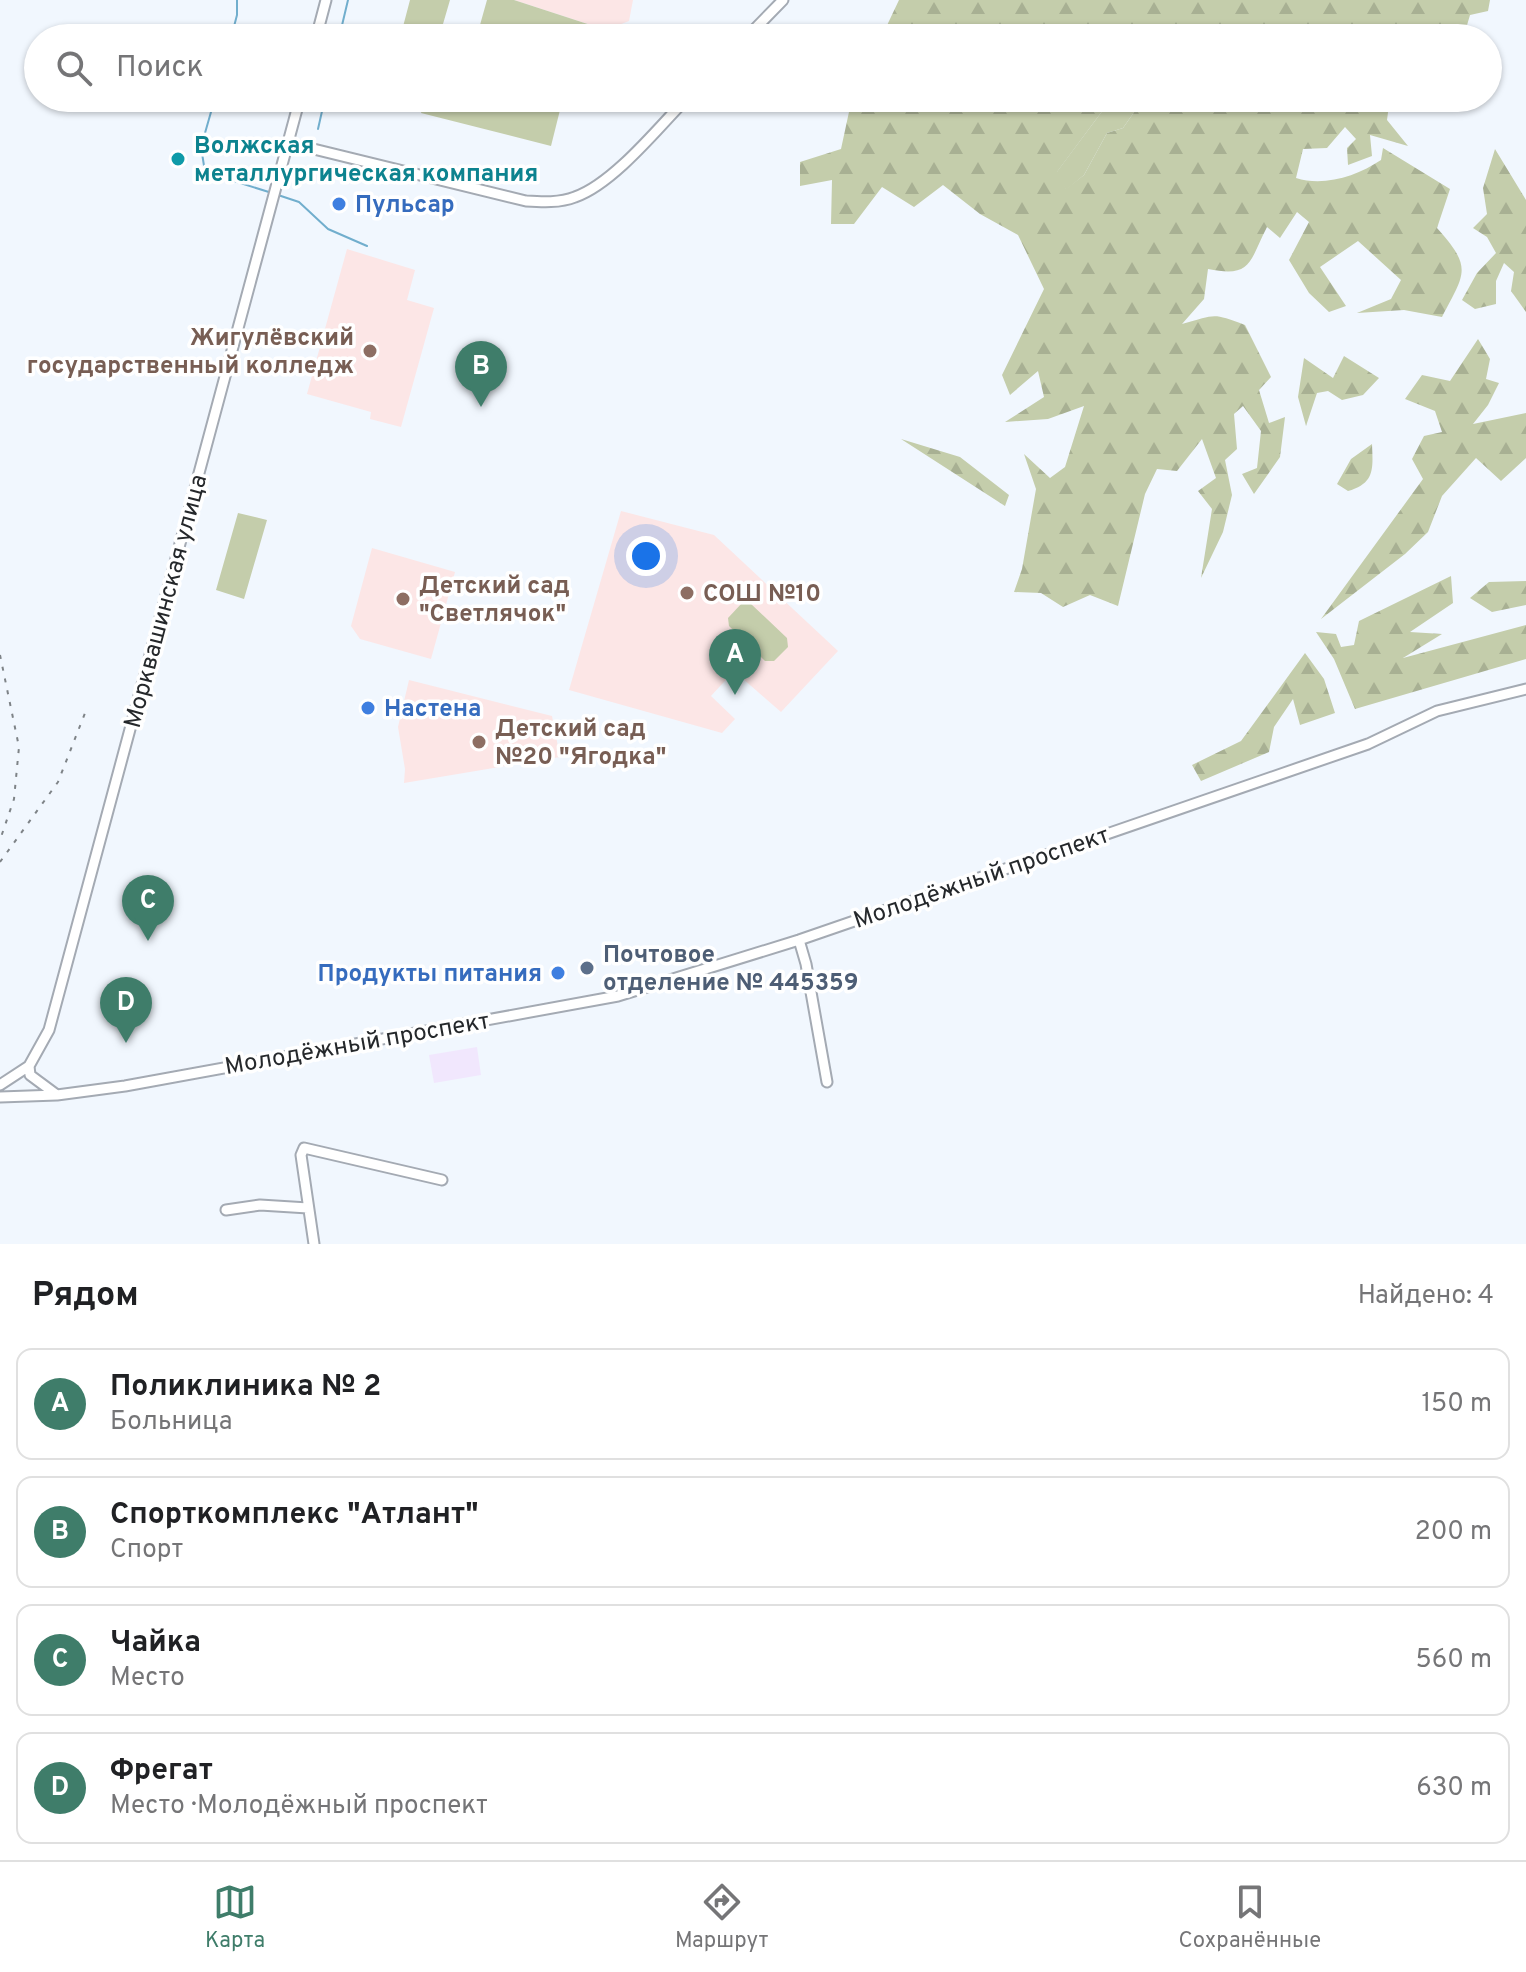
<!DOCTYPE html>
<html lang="ru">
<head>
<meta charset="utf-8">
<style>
	:root { --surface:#fff; --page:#f6f6f6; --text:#202124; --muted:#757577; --line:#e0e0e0; --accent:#3f7d6a }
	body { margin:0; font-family:Overpass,sans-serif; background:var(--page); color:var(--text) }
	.you { position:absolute; left:646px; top:556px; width:28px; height:28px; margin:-20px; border:6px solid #fff; border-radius:50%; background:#1a73e8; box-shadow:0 0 0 12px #1a73e833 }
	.badge { display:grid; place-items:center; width:52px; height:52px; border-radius:50%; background:var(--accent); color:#fff; font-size:26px; font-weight:700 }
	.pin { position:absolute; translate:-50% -66px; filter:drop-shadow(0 2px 4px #0008) }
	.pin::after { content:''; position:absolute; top:42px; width:28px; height:24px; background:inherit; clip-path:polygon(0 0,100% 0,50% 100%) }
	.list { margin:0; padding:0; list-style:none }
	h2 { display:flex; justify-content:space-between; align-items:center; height:104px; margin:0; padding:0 32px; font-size:34px }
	h2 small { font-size:26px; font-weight:400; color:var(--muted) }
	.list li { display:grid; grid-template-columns:52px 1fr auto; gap:24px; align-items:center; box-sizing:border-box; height:112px; margin:0 16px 16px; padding:0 16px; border:2px solid var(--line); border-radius:16px }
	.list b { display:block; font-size:30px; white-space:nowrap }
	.list p { margin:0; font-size:26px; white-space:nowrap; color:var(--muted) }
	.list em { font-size:26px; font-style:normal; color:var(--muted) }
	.icon { flex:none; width:44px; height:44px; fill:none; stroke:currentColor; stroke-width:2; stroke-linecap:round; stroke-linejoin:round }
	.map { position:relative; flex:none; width:1526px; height:1244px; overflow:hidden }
	.search { position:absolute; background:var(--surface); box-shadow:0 2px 6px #0004; left:24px; right:24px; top:24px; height:88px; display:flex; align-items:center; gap:20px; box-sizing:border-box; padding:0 28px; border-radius:44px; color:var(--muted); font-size:30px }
	.sheet { height:616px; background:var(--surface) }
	nav { display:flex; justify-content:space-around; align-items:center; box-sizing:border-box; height:112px; border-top:2px solid var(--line); background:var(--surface); font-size:22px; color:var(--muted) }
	nav a { display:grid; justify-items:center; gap:4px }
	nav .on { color:var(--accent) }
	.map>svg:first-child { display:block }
	.commercial { fill:#f1e7fd }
	.education { fill:#fce6e6 }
	.green { fill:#c4cdab }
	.forest { fill:url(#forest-firs) }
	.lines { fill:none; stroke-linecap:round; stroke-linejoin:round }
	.stream { stroke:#71aecd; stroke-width:2 }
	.minor-casing { stroke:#a4aab3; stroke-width:13 }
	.minor { stroke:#fff; stroke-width:9 }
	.rail { stroke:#7e8387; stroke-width:2; stroke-dasharray:4 8; stroke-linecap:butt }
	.culture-dot { fill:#0f9aa8; stroke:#fff; stroke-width:3 }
	.shop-dot { fill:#3f7fe0; stroke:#fff; stroke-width:3 }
	.education-dot { fill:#8d6e63; stroke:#fff; stroke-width:3 }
	.service-dot { fill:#5c6f8a; stroke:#fff; stroke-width:3 }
	.labels { text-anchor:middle; stroke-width:7; stroke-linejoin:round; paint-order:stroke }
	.culture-label { font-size:24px; font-weight:bold; fill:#0d838f; stroke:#fff; text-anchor:start }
	.shop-label { font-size:24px; font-weight:bold; fill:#366cbe; stroke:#fff; text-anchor:start }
	.education-label { font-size:24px; font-weight:bold; fill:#785e54; stroke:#fff; text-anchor:start }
	.street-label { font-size:24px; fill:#25282b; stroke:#fff }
	.service-label { font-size:24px; font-weight:bold; fill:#4e5e75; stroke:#fff; text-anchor:start }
</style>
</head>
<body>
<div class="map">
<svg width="1526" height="1244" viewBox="0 0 1526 1244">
	<defs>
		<pattern id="forest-firs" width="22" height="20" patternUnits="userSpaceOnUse" patternTransform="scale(2)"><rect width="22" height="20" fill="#c4cdab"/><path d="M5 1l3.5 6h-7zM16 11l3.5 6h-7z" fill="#a8b093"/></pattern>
	</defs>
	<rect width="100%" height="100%" fill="#f1f7fe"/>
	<path class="commercial" d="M477,1047L481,1075L434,1083L429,1055Z"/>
	<path class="education" d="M514,0H633L629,21L606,30Z
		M347,249L415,270L407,300L434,308L401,427L370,419L371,412L307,394Z
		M621,511L714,535L838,651L781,712L734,671L711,696L735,719L722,733L569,690Z
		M372,548L455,572L431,659L360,639L351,626Z
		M409,680L552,716L560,757L404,783L405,769L398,727Z"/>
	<path class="green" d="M410,0H450L443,24L435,38H400Z
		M487,0H514L606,30L600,38H479L482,33L478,32Z
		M409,98H563L551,146L421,113L424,102Z
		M1112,98H1144L1123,128L1107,133L1084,175L1066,190L1056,173Z
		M238,513L267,520L244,599L216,590Z
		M742,603H750L787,638L788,647L774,661H765L729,626L728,618Z"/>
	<path class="forest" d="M899,0H1490L1488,11L1470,15L1465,32L1427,38H881Z
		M852,98H1112L1057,172L1066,189L1084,175L1107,133L1123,128L1144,98H1408V109L1389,105L1387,120L1408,146L1370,135L1372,156L1348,165L1347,148L1356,139L1345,127L1327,148L1303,149L1296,178C1324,187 1357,176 1381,160L1383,148L1450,189L1437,228C1473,268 1465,273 1442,317L1404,310L1357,313L1391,299L1401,280L1358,241L1320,267L1346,306L1329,312L1309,293L1289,260L1309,222L1297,212L1280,238L1267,227C1249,262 1252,278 1208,269L1204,299L1182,324C1216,315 1211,312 1245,325L1271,377L1259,390L1269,423L1285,417L1280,457L1254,494L1242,474L1257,468L1261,431L1243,406L1234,414L1237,449L1225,460L1232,495L1223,532L1201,578L1212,509L1198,491L1216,478L1202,439L1177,471L1157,469L1145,494L1118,606L1090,595L1063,607L1041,593L1014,592L1022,569L1036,489L1024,454L1050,478L1065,467L1084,406L1048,419L1005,422L1044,397L1038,371L1010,395L1002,375L1044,289L1018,235L980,214L943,185L914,207L882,187L854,224H831L832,180L800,186V162L841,149Z
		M1495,149L1526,200V312L1511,291L1514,272L1504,263L1496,281V304L1475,309L1462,300L1477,273L1496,253L1487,237L1473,228L1487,214L1483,188Z
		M1478,339L1490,359L1486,379L1499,383L1488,405L1473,424L1526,413V458L1501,481L1476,458L1442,496L1428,532L1405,554L1321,619L1423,479L1412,459L1424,436L1442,432L1435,411L1405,399L1422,375L1450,381Z
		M1344,356L1379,378L1363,395L1342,400L1328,391L1317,393L1306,426L1298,397L1304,358L1333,378Z
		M901,439L960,457L1009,495L1005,506Z
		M1372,444C1373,469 1375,483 1348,491L1337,484L1351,459Z
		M1451,576L1453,603L1410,632L1442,634L1403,658L1526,625V659L1355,709L1334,659L1316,632L1336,634L1341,647L1354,645L1359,621Z
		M1526,581V605L1492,612L1470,598L1489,582Z
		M1305,653L1324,679L1335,713L1300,725L1293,699L1274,727L1269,752L1201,781L1192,765L1241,741Z"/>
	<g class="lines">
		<path class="stream" d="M231,38L237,15V0
			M339,38L348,0
			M215,98L201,147L205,172L272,193
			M318,129L325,98
			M278,195L299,202L328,229L367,246"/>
		<g class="minor-casing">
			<path id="minor" d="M316,38L326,0
				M746,38L783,0
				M289,143L526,201C542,202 560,203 575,197C613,184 659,127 687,98
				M799,940L806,964L827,1082
				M29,1066L30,1075L57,1095
				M0,1085L29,1066L49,1030L300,98
				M0,1097L57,1095L125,1086L618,996L799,940L1368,744L1437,711L1526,689
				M226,1210L260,1205L308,1208
				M314,1244L301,1155L304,1148L442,1180"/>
		</g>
		<use href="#minor" class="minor"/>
		<path class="rail" d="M0,655L19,747L14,799L0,840
			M0,862L58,782L87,708"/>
	</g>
	<circle class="culture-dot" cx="178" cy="159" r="8"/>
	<g class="shop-dot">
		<circle cx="339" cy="204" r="8"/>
		<circle cx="368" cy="708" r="8"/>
		<circle cx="558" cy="973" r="8"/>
	</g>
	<g class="education-dot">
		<circle cx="370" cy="351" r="8"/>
		<circle cx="687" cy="593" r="8"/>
		<circle cx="403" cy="599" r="8"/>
		<circle cx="479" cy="742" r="8"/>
	</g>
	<circle class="service-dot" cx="587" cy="968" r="8"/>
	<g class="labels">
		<g class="culture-label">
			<text x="194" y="153">Волжская<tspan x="194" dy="28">металлургическая компания</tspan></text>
		</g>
		<g class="shop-label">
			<text x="355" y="212">Пульсар</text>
			<text x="384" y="716">Настена</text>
			<text x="542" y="981" text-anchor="end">Продукты питания</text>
		</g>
		<g class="education-label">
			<text x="354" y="345" text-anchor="end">Жигулёвский<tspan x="354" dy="28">государственный колледж</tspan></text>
			<text x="419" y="593">Детский сад<tspan x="419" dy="28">"Светлячок"</tspan></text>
			<text x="703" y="601">СОШ №10</text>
			<text x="495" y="736">Детский сад<tspan x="495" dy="28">№20 "Ягодка"</tspan></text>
		</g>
		<g class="street-label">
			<text transform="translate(165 601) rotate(-75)" y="8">Морквашинская улица</text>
			<text transform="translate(981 877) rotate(-19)" y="8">Молодёжный проспект</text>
			<text transform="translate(357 1043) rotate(-10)" y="8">Молодёжный проспект</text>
		</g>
		<g class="service-label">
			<text x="603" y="962">Почтовое<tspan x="603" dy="28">отделение № 445359</tspan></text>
		</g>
	</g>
</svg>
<div class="you"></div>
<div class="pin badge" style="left:735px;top:695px">A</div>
<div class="pin badge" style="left:481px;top:407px">B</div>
<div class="pin badge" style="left:148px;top:941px">C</div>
<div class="pin badge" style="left:126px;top:1043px">D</div>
<div class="search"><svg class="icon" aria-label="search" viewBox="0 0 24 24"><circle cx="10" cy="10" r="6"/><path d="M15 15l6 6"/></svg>Поиск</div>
</div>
<section class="sheet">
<h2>Рядом<small>Найдено: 4</small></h2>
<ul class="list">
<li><span class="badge">A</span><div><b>Поликлиника № 2</b><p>Больница</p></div><em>150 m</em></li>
<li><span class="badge">B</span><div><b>Спорткомплекс &quot;Атлант&quot;</b><p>Спорт</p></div><em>200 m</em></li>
<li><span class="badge">C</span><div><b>Чайка</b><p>Место</p></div><em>560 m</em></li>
<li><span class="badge">D</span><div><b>Фрегат</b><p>Место · Молодёжный проспект</p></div><em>630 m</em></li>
</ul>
</section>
<nav>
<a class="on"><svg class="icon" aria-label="map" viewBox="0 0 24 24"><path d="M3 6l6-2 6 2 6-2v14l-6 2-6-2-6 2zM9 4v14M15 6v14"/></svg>Карта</a>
<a><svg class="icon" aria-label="directions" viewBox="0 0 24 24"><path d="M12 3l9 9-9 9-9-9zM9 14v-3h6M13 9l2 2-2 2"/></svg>Маршрут</a>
<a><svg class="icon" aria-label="saved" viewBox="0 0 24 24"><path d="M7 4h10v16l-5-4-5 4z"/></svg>Сохранённые</a>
</nav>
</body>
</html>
